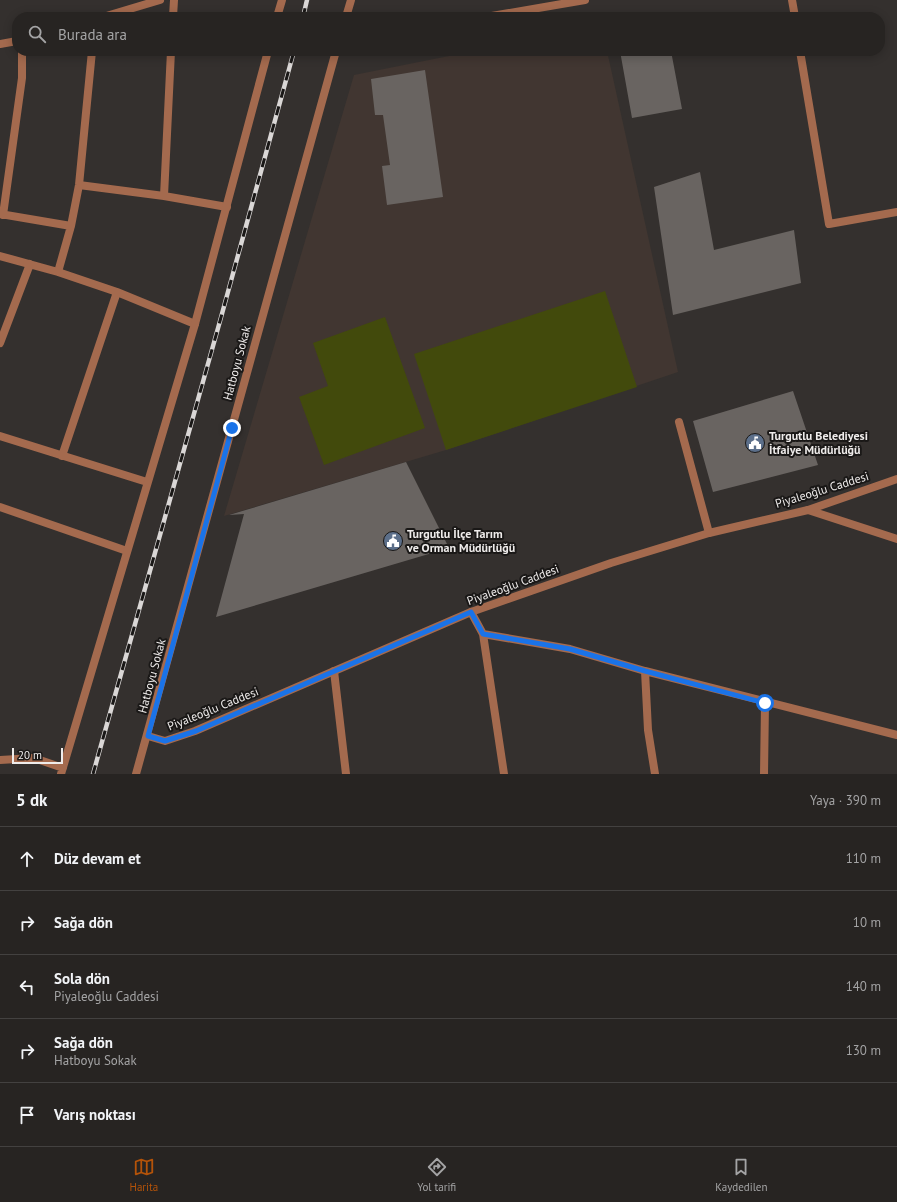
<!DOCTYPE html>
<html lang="tr">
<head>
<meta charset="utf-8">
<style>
	:root { --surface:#272422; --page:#33302f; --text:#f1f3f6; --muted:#a4a4a5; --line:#434140; --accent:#b45309 }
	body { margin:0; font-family:"PT Sans",sans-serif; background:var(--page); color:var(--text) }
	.scale { position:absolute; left:12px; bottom:10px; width:51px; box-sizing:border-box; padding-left:4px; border:2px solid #efeceb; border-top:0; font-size:11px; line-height:14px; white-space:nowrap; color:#efeceb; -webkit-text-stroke:3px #1a1817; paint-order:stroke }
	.stop { position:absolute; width:12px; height:12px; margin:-9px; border:3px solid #1a73e8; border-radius:50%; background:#fff }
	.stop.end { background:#1a73e8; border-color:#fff; box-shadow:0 1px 4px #0008 }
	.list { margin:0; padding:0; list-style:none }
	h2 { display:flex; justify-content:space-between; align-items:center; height:52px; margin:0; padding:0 16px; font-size:17px }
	h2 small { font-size:13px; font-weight:400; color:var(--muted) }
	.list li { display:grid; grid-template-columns:26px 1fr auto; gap:12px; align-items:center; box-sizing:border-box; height:64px; padding:0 16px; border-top:1px solid var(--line) }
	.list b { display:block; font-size:15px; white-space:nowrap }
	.list p { margin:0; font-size:13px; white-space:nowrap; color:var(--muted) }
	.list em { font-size:13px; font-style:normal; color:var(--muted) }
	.icon { flex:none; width:22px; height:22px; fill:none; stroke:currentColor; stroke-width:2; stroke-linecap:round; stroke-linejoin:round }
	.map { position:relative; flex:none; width:897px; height:774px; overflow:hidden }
	.search { position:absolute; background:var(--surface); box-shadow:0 2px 10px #0003; left:12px; right:12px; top:12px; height:44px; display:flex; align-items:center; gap:10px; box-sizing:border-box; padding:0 14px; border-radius:16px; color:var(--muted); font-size:15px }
	.sheet { height:372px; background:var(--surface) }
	nav { display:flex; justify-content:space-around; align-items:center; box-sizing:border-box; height:56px; border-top:1px solid var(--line); background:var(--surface); font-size:11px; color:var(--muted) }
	nav a { display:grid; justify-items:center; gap:2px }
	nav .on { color:var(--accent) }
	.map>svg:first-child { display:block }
	.built { fill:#413631 }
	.green { fill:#424a0c }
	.building { fill:#696461 }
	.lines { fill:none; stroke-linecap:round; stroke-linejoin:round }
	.minor { stroke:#a46a4e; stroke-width:8 }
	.tertiary { stroke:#a46a4e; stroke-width:8 }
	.rail-casing { stroke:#dad7d6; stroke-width:4.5 }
	.rail { stroke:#1a1817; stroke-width:3; stroke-dasharray:9; stroke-linecap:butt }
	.route { stroke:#1a73e8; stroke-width:5 }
	.labels { text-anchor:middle; stroke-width:4; stroke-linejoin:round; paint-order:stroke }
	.street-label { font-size:12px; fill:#efeceb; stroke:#1a1817 }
	.poi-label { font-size:12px; font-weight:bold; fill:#efeceb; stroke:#1a1817; text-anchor:start }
</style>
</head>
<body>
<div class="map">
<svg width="897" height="774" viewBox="0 0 897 774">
	<rect width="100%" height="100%" fill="#34302e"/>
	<path class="built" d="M474,51H607L678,372L446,450L224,516L354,75Z"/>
	<path class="green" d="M605,291L637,387L446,450L414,354Z
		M385,317L425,428L324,465L299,397L328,386L313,343Z"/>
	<path class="building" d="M620,51H671L682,109L632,118Z
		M425,70L443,197L387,205L382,166L390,165L383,115H375L371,79Z
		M700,172L714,250L794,230L801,283L673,315L654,187Z
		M793,391L818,465L713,492L693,421Z
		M406,462L449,548L216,617L244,514L229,515Z"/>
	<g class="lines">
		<path class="minor" d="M792,0L795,17
			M103,17L160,0
			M173,17L174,0
			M0,44L17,41
			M800,51L829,224L897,212
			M79,185L164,196L227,207
			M164,196L171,51
			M0,214L71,226
			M3,215L22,78V51
			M0,256L58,272L117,292L195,324
			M58,272L71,226L79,185L92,51
			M0,343L30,264
			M679,422L709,533
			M0,436L147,482
			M62,456L117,292
			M0,507L127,551
			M808,510L897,539
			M471,612L483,634L504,774
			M483,634L570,649L645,671
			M334,671L346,774
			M655,774L648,730L645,671L897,735
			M764,774L765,703"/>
		<path class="tertiary" d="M277,17L282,0
			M346,17L351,0
			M486,17L585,0
			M148,736L165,741L195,731L471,612L611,563L709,533L808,510L897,479
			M0,760L34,758L63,768
			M61,774L195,324L268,51
			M136,774L336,51"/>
		<g class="rail-casing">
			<path id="rail" d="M303,17L307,0
				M93,774L220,321L294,51"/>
		</g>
		<use href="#rail" class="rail"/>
	</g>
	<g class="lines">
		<path class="route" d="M232,428L148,736L165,741L196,731L471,612L483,634L570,649L645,671L765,703"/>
	</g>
	<defs>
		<g id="civic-disc" transform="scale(1)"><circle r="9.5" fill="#5c6f8a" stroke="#1a1817"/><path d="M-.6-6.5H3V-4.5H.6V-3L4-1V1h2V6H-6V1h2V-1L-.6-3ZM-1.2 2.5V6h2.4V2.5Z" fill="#fff"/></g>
	</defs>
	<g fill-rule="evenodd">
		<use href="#civic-disc" x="755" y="443"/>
		<use href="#civic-disc" x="393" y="541"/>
	</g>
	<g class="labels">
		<g class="street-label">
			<text transform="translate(237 363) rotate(-75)" y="4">Hatboyu Sokak</text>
			<text transform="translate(822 490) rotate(-17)" y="4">Piyaleoğlu Caddesi</text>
			<text transform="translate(513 585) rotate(-20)" y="4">Piyaleoğlu Caddesi</text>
			<text transform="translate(152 676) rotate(-75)" y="4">Hatboyu Sokak</text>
			<text transform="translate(213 709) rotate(-22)" y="4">Piyaleoğlu Caddesi</text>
		</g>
		<g class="poi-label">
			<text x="769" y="440">Turgutlu Belediyesi<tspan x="769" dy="14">İtfaiye Müdürlüğü</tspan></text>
			<text x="407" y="538">Turgutlu İlçe Tarım<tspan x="407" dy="14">ve Orman Müdürlüğü</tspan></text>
		</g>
	</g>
</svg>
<div class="scale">20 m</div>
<div class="stop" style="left:765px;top:703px"></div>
<div class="stop end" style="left:232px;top:428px"></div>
<div class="search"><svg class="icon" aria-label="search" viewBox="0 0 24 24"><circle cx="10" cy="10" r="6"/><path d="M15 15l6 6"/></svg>Burada ara</div>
</div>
<section class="sheet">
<h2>5 dk<small>Yaya · 390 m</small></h2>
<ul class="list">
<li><svg class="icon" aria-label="ahead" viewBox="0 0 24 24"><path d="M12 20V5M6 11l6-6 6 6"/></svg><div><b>Düz devam et</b></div><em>110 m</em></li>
<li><svg class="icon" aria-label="right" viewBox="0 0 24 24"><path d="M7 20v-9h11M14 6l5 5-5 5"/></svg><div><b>Sağa dön</b></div><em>10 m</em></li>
<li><svg class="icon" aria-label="left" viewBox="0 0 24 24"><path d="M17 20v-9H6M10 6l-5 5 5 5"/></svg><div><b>Sola dön</b><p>Piyaleoğlu Caddesi</p></div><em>140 m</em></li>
<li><svg class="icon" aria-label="right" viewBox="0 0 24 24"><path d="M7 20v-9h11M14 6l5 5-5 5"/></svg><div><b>Sağa dön</b><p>Hatboyu Sokak</p></div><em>130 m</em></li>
<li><svg class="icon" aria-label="arrive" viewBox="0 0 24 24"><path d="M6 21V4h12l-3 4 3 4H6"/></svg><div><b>Varış noktası</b></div></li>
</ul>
</section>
<nav>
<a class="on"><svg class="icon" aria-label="map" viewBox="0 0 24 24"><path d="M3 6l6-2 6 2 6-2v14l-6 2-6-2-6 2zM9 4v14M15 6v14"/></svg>Harita</a>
<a><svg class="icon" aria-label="directions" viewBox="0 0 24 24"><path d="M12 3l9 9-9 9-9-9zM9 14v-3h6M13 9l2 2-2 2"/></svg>Yol tarifi</a>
<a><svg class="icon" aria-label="saved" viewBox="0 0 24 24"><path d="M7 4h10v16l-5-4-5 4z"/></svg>Kaydedilen</a>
</nav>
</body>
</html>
